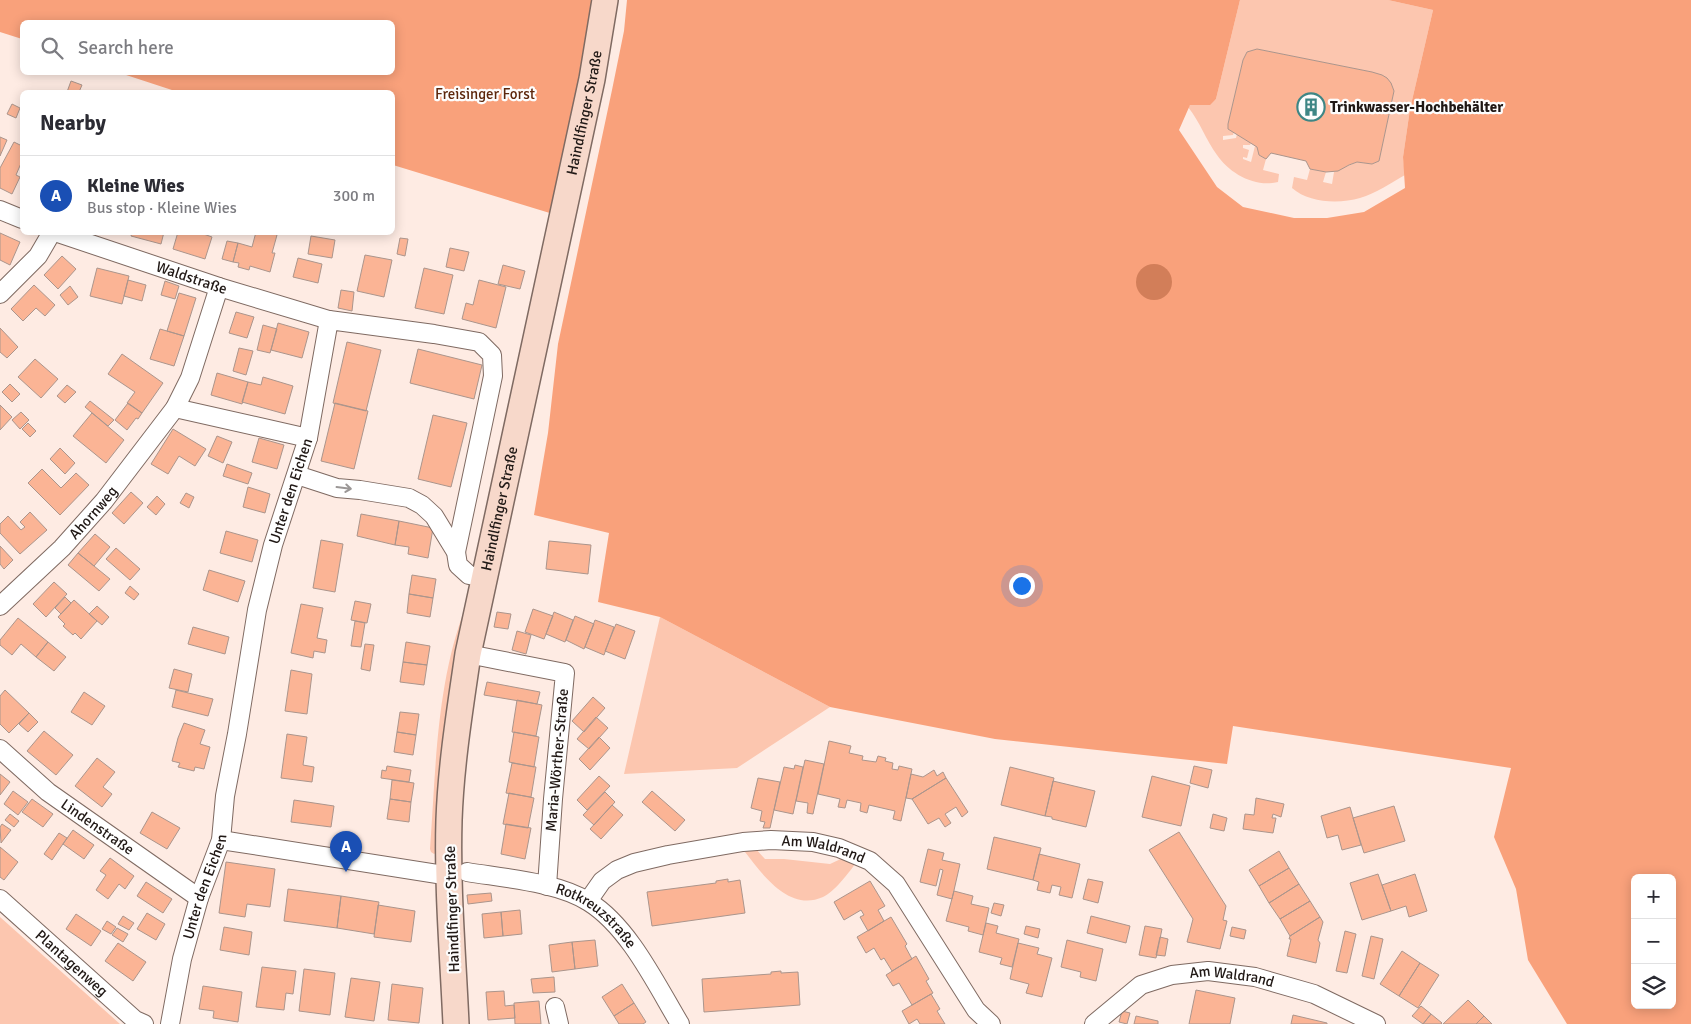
<!DOCTYPE html>
<html lang="en">
<head>
<meta charset="utf-8">
<style>
	:root { --surface:#fff; --page:#f2f2f3; --text:#2b2b33; --muted:#7c7c81; --line:#e1e1e2; --accent:#3e8685 }
	body { margin:0; font-family:Signika,sans-serif; background:var(--page); color:var(--text) }
	.controls { position:absolute; right:15px; bottom:15px; display:grid; overflow:hidden; border-radius:8px; box-shadow:0 2px 12px #0003 }
	.controls button { width:45px; height:45px; display:grid; place-items:center; padding:0; border:0; border-bottom:1px solid var(--line); background:var(--surface); color:var(--text); font:25px sans-serif }
	.you { position:absolute; left:1021px; top:585px; width:18px; height:18px; margin:-12px; border:4px solid #fff; border-radius:50%; background:#1a73e8; box-shadow:0 0 0 8px #1a73e833 }
	.badge { display:grid; place-items:center; width:32px; height:32px; border-radius:50%; background:var(--accent); color:#fff; font-size:16px; font-weight:700 }
	.pin { position:absolute; translate:-50% -41px; filter:drop-shadow(0 1px 2px #0008) }
	.pin::after { content:''; position:absolute; top:26px; width:18px; height:15px; background:inherit; clip-path:polygon(0 0,100% 0,50% 100%) }
	.list { margin:0; padding:0; list-style:none }
	h2 { display:flex; justify-content:space-between; align-items:center; height:65px; margin:0; padding:0 20px; font-size:21px }
	h2 small { font-size:16px; font-weight:400; color:var(--muted) }
	.list li { display:grid; grid-template-columns:32px 1fr auto; gap:15px; align-items:center; box-sizing:border-box; height:80px; padding:0 20px; border-top:1px solid var(--line) }
	.list b { display:block; font-size:19px; white-space:nowrap }
	.list p { margin:0; font-size:16px; white-space:nowrap; color:var(--muted) }
	.list em { font-size:16px; font-style:normal; color:var(--muted) }
	.icon { flex:none; width:28px; height:28px; fill:none; stroke:currentColor; stroke-width:2; stroke-linecap:round; stroke-linejoin:round }
	.map { position:relative; flex:none; width:1691px; height:1024px; overflow:hidden }
	.search { position:absolute; background:var(--surface); box-shadow:0 2px 12px #0003; left:20px; top:20px; width:375px; height:55px; display:flex; align-items:center; gap:12px; box-sizing:border-box; padding:0 18px; border-radius:8px; color:var(--muted); font-size:19px }
	.panel { position:absolute; background:var(--surface); box-shadow:0 2px 12px #0003; left:20px; top:90px; width:375px; height:145px; border-radius:8px }
	.map>svg:first-child { display:block }
	.green { fill:#fcc6af }
	.forest { fill:#f9a17b; fill-rule:evenodd }
	.water { fill:#d27e59 }
	.building { fill:#fbb495; stroke:#ab958c }
	.lines { fill:none; stroke-linecap:round; stroke-linejoin:round }
	.street-casing { stroke:#7f6a62; stroke-width:20 }
	.secondary-casing { stroke:#7f6a62; stroke-width:28 }
	.street { stroke:#fff; stroke-width:18 }
	.secondary { stroke:#f7d8ca; stroke-width:25 }
	.oneway { stroke:#9b9796 }
	.labels { text-anchor:middle; stroke-width:4.5; stroke-linejoin:round; paint-order:stroke }
	.park-label { font-size:15px; fill:#5d270c; stroke:#fdfdfd }
	.poi-label { font-size:15px; font-weight:bold; fill:#201815; stroke:#fdfdfd; text-anchor:start }
	.street-label { font-size:15px; fill:#201815; stroke:#fdfdfd }
</style>
</head>
<body>
<div class="map">
<svg width="1691" height="1024" viewBox="0 0 1691 1024">
	<rect width="100%" height="100%" fill="#feebe3"/>
	<path class="green" d="M1240,0H1388L1433,10L1410,109L1403,157L1405,175C1391,183 1376,193 1360,198C1339,204 1309,203 1292,188L1294,177L1307,180L1310,169L1326,172L1323,182L1332,184L1334,172L1357,162L1372,164L1379,161L1394,91C1390,79 1383,75 1371,72L1257,49L1247,52L1243,60L1228,124V129L1234,132L1233,135L1223,136V140L1236,138L1237,134L1251,143L1250,145H1243V148L1249,150L1247,158L1243,157V159L1251,162L1255,146L1257,147L1259,155L1266,159L1263,170L1279,174L1278,182C1255,188 1229,173 1217,155C1206,140 1200,122 1188,107L1190,105H1209L1216,99Z
		M466,606L436,853L434,854L431,852L430,849C436,768 436,683 466,606Z
		M660,617L830,707L737,768L624,774Z
		M755,848L765,859H784L830,864L845,857L855,864C848,874 833,893 823,897C789,912 763,875 745,852Z
		M0,917L120,1024H0Z"/>
	<path class="forest" d="M0,0H596L553,214L393,165L392,92H178L120,73L392,72V22H22V39L0,32Z
		M627,0H1240L1216,99L1210,105H1190L1179,130L1217,187L1243,207L1294,218H1327L1364,212L1405,188L1403,157L1410,109L1433,10L1388,0H1691V1024H1567L1528,960L1516,889L1494,837L1511,768L1233,726L1227,764L995,739L830,707L660,617L598,602L609,533L534,515L548,433L558,344L612,90L624,31ZM1635,878H1672V1005H1635Z"/>
	<path class="water" d="M1136 282a18 18 0 1 1 36 0a18 18 0 1 1-36 0Z"/>
	<path class="building" d="M1257,49L1372,72L1382,75L1387,78L1391,83L1394,91L1379,161L1372,164L1357,162L1349,165L1338,171L1326,172L1310,169L1306,161L1271,153L1266,159L1259,155L1257,147L1228,129V124L1243,60L1247,52Z
		M71,81L82,85L79,92H67Z
		M12,104L20,108L16,118L7,114Z
		M0,137L7,140L0,156Z
		M14,142L22,146V161L16,175L20,177L12,194L0,188V168Z
		M132,232H164L161,244L131,236Z
		M178,232H198L212,237L205,259L173,249Z
		M256,232H269L277,235L272,253H275L270,272L250,266L249,270L238,267L239,263L233,262L238,243L252,247Z
		M0,233L20,242L10,265L0,260Z
		M311,236L335,240L332,258L308,254Z
		M400,238L408,239L405,256L397,254Z
		M227,241L238,243L233,262L222,259Z
		M450,248L469,252L464,271L446,267Z
		M365,255L392,260L384,297L357,291Z
		M62,256L76,269L58,289L44,275Z
		M298,258L322,264L318,283L293,277Z
		M503,265L525,271L520,289L498,284Z
		M97,268L129,276L122,304L90,296Z
		M424,268L453,275L444,314L415,308Z
		M128,280L146,285L142,301L124,296Z
		M479,280L506,287L496,328L462,319L466,303L473,305Z
		M165,281L179,286L175,299L161,295Z
		M34,285L55,305L45,316L36,308L23,321L11,309Z
		M70,286L78,297L68,305L60,295Z
		M341,290L354,292L352,311L338,308Z
		M179,293L196,298L184,336L167,331Z
		M236,312L254,317L247,338L229,333Z
		M278,323L309,332L302,358L271,350Z
		M263,325L277,329L270,353L257,350Z
		M0,328L18,347L7,358L0,352Z
		M160,329L184,336L174,366L150,359Z
		M347,342L381,350L366,411L333,403Z
		M239,348L253,351L246,375L233,371Z
		M418,349L482,365L474,399L410,383Z
		M122,354L163,383L142,413L127,403L135,392L108,374Z
		M35,359L58,379L41,398L18,377Z
		M217,373L248,382L242,404L211,395Z
		M263,377L293,386L285,414L242,402L248,382L261,385Z
		M10,384L20,394L12,402L2,392Z
		M67,385L76,392L65,403L57,396Z
		M90,401L114,420L108,426L85,407Z
		M128,403L142,413L138,419L136,418L127,430L115,420Z
		M335,403L368,411L354,469L321,461Z
		M0,405L12,417L0,430Z
		M21,412L29,420L20,429L12,420Z
		M92,413L124,440L106,463L73,436Z
		M433,415L467,423L451,487L418,479Z
		M28,423L36,431L30,437L22,429Z
		M173,429L206,449L195,466L179,456L168,474L151,464Z
		M217,436L232,442L223,463L208,456Z
		M259,438L284,445L277,469L252,462Z
		M60,448L75,463L65,474L50,459Z
		M227,464L252,473L248,484L223,476Z
		M42,469L61,488L76,473L89,485L60,515L28,483Z
		M248,487L270,494L265,513L243,507Z
		M131,492L143,503L124,524L112,513Z
		M186,493L194,497L189,508L180,503Z
		M157,496L165,504L156,515L147,507Z
		M30,512L47,530L20,554L0,533V524L8,516L21,530L25,527L20,522Z
		M361,514L399,521L395,545L357,536Z
		M399,521L433,528L428,558L408,554L409,547L395,545Z
		M226,531L258,540L252,562L220,553Z
		M95,534L110,547L94,566L78,553Z
		M321,540L343,544L335,592L313,588Z
		M549,541L591,545L588,574L546,569Z
		M0,546L13,560L4,569L0,564Z
		M116,548L140,569L130,580L106,559Z
		M78,553L110,579L99,591L68,565Z
		M209,570L245,581L238,602L203,590Z
		M412,575L436,579L433,598L409,594Z
		M54,582L67,594L46,617L33,604Z
		M130,586L139,594L134,600L125,593Z
		M409,594L433,598L430,617L407,613Z
		M65,597L71,603L61,614L55,608Z
		M74,600L97,621L81,639L75,633L73,635L63,626L65,624L58,617Z
		M355,601L371,604L367,623L351,620Z
		M301,604L323,608L317,638L327,640L325,653L314,651L313,658L291,653Z
		M97,606L109,617L102,625L89,614Z
		M533,609L553,616L544,639L525,632Z
		M497,612L511,614L508,629L494,627Z
		M554,612L573,620L565,642L546,634Z
		M575,616L594,624L584,649L566,640Z
		M18,618L48,642L36,657L21,644L12,655L0,645V640Z
		M595,620L614,627L604,655L585,647Z
		M355,621L365,623L361,647L351,646Z
		M616,624L635,631L625,659L605,651Z
		M193,627L229,637L225,654L188,644Z
		M517,631L531,635L526,654L512,650Z
		M48,642L66,657L54,671L36,657Z
		M406,642L430,646L427,665L403,662Z
		M365,644L374,645L370,671L361,669Z
		M403,662L427,665L424,685L400,682Z
		M174,669L192,674L188,692L169,688Z
		M291,670L312,674L307,714L285,711Z
		M487,682L540,692L537,704L484,695Z
		M5,690L29,713L9,733L0,724V696Z
		M176,690L213,699L208,716L172,707Z
		M84,692L105,706L92,725L71,712Z
		M593,697L605,708L584,732L572,721Z
		M517,700L542,705L536,736L512,732Z
		M400,712L419,714L416,735L397,732Z
		M29,713L38,722L28,732L19,724Z
		M596,717L608,728L589,749L577,739Z
		M184,723L205,730L200,744L210,747L204,769L195,767L194,771L178,767L180,763L172,761L178,738Z
		M44,731L73,755L56,775L27,751Z
		M397,732L416,735L413,755L394,752Z
		M514,732L539,737L534,767L509,762Z
		M287,734L307,737L303,765L314,767L312,782L281,778Z
		M599,737L610,748L590,770L579,759Z
		M829,741L851,746L849,753L863,756L862,760L876,762L878,756L886,758L885,761L893,763L892,769L898,770L899,766L912,769L901,821L893,819L895,811L869,805L867,813L860,811L861,803L847,800L845,808L838,807L840,799L818,794Z
		M97,758L115,772L103,787L112,794L102,807L75,786Z
		M805,760L824,764L813,814L807,813L808,803L796,801Z
		M512,763L536,767L531,797L506,793Z
		M795,765L803,767L793,814L774,810L784,767L794,769Z
		M387,766L411,770L409,782L381,778L382,770L386,771Z
		M1194,766L1212,770L1208,788L1190,783Z
		M1010,767L1054,778L1045,816L1001,805Z
		M934,770L937,776L943,772L946,778L912,799L906,798L911,774L923,777Z
		M0,774L10,782L0,795Z
		M599,776L610,786L587,810L577,800Z
		M1152,776L1190,786L1181,826L1142,817Z
		M758,778L780,782L770,828H763L765,822L760,821L762,811L751,808Z
		M946,778L968,812L962,817L956,807L945,814L951,823L945,827L939,818L928,824L912,799Z
		M392,780L414,783L411,802L390,799Z
		M1053,781L1095,791L1086,827L1052,819V817L1045,816Z
		M13,791L28,802L18,815L4,804Z
		M652,791L685,820L675,831L642,802Z
		M605,792L615,802L594,825L583,815Z
		M509,793L534,798L528,828L503,824Z
		M1256,798L1284,804L1281,817L1273,814L1272,818H1276L1273,833L1243,829L1245,814L1254,815Z
		M32,799L53,814L43,827L22,812Z
		M390,799L411,802L409,822L387,819Z
		M294,800L334,806L331,827L291,822Z
		M612,805L623,815L601,839L590,829Z
		M1394,806L1405,841L1364,853L1353,818Z
		M1350,807L1361,845L1342,850L1338,835L1327,838L1321,816Z
		M152,812L180,828L167,849L140,833Z
		M10,814L19,821L14,827L5,820Z
		M1213,814L1227,818L1224,831L1210,828Z
		M2,824L11,830L1,843L0,827Z
		M506,824L531,828L525,859L501,854Z
		M73,830L94,845L84,859L63,844Z
		M1179,832L1226,906L1223,920L1227,921L1220,949L1187,942L1193,919L1149,850Z
		M59,833L67,838L52,860L44,854Z
		M994,837L1041,848L1033,880L987,869Z
		M0,847L18,862L4,880L0,877Z
		M928,849L944,853L942,860L960,864L952,899L937,895L943,870L940,869L936,886L920,882Z
		M1279,851L1289,868L1259,886L1249,870Z
		M1039,854L1080,864L1072,898L1059,895L1061,887L1052,885L1050,893L1037,890L1039,882L1033,880Z
		M110,858L134,876L125,889L119,884L108,899L96,890L106,875L100,871Z
		M226,862L275,869L270,907L247,904L245,917L219,913Z
		M1289,868L1299,884L1269,903L1259,886Z
		M1378,874L1391,911L1362,920L1350,883Z
		M1415,874L1427,911L1409,917L1406,906L1391,911L1382,885Z
		M728,879V882L740,880L745,913L652,926L647,892L716,883V881Z
		M1088,879L1103,882L1098,903L1083,899Z
		M870,881L885,906L878,910L884,921L868,931L860,917L864,915L861,910L844,920L834,902Z
		M146,882L172,899L163,913L137,896Z
		M1299,884L1310,901L1280,919L1269,903Z
		M288,889L341,896L337,928L284,921Z
		M954,891L973,896L971,904L989,908L983,935L968,931L969,927L946,921Z
		M491,893L492,901L468,904L467,895Z
		M341,896L379,902L374,934L337,928Z
		M1310,901L1320,917L1290,936L1280,919Z
		M994,903L1004,905L1001,916L991,913Z
		M378,905L415,911L411,942L374,937Z
		M520,910L522,934L503,936L501,912Z
		M501,912L503,936L484,938L482,914Z
		M147,913L165,924L156,940L137,929Z
		M76,914L101,931L91,946L66,929Z
		M123,916L134,923L129,930L118,924Z
		M1091,916L1130,926L1126,943L1087,933Z
		M891,917L907,944L905,946L912,959L892,971L884,958L881,960L874,948L866,953L857,937Z
		M1320,917L1323,922L1318,940L1320,943L1316,963L1287,956L1291,939H1289L1290,936Z
		M107,921L116,927L111,934L102,929Z
		M986,923L998,926L996,933L1019,939L1012,967L1000,964L1002,958L979,952Z
		M1026,926L1040,929L1038,938L1024,934Z
		M1145,926L1162,929L1156,958L1139,955Z
		M224,927L252,932L249,955L220,950Z
		M1232,927L1246,930L1244,939L1230,936Z
		M117,928L128,934L123,942L112,935Z
		M1345,931L1356,934L1347,973L1336,971Z
		M1371,936L1383,939L1374,979L1362,976Z
		M1160,937L1168,939L1165,956L1156,955Z
		M595,940L598,966L575,969L572,942Z
		M1067,940L1103,949L1096,981L1080,977L1081,972L1061,967Z
		M572,942L575,969L552,972L549,945Z
		M118,943L146,962L133,981L105,961Z
		M1018,943L1039,948L1037,954L1052,958L1042,997L1026,993L1029,984L1010,979Z
		M1402,951L1420,963L1399,996L1380,984Z
		M916,956L929,979L926,981L933,993L912,1005L899,983L893,986L886,975Z
		M1420,963L1439,975L1418,1008L1399,996Z
		M262,967L296,971L293,994L286,993L284,1010L256,1007Z
		M304,969L335,973L330,1015L299,1011Z
		M781,971V973L798,972L800,1005L704,1012L702,979L771,974V972Z
		M554,977L555,992L533,993L531,979Z
		M351,978L380,982L374,1021L345,1017Z
		M392,984L423,988L419,1023L388,1020Z
		M622,984L634,1003L614,1016L602,997Z
		M203,986L242,992L238,1022L213,1018L214,1011L199,1009Z
		M1196,990L1235,998L1230,1024H1189Z
		M504,991L505,1006L514,1005L515,1018L488,1020L486,992Z
		M931,994L940,1009L937,1011L945,1024H920L917,1019L909,1024L902,1011Z
		M1468,1000L1484,1016L1476,1024H1443Z
		M539,1001L541,1024H515L514,1003Z
		M634,1003L646,1022L643,1024H619L614,1016Z
		M1421,1006L1431,1014L1423,1024L1412,1016Z
		M1122,1011L1130,1013L1127,1024L1119,1022Z
		M1431,1014L1442,1023L1441,1024H1423Z
		M1293,1015L1327,1023V1024H1291Z
		M1136,1016L1158,1021V1024H1134Z
		M1484,1016L1492,1024H1476Z"/>
	<g class="lines">
		<g class="street-casing">
			<g id="street">
				<path d="M0,210L22,219"/>
				<path id="s1" d="M55,232L219,287L329,320"/>
				<path d="M0,294L38,256L52,232"/>
				<path d="M175,408L308,438"/>
				<path d="M297,475L337,488L360,490L409,498L422,505L434,516L456,552L458,565L469,575L485,578"/>
				<path id="s2" d="M0,606L62,548L104,501L175,408L190,378L219,287"/>
				<path d="M468,654L565,673L553,799L547,886"/>
				<path id="s3" d="M0,749L48,792L199,898"/>
				<path d="M221,840L450,876"/>
				<path id="s4" d="M467,872C503,878 558,882 589,902C629,927 656,984 680,1024"/>
				<path id="s5" d="M0,899L135,1020L144,1024"/>
				<path id="s6" d="M588,901L602,881L617,870L634,863L668,855L743,842L771,840L813,842L839,848L870,861L896,884L976,1010L991,1024"/>
				<path d="M555,1007L559,1024"/>
				<path id="s7" d="M170,1024L182,959L199,898L221,840L225,796L237,734L257,610L273,545L308,438L329,320L434,334L479,342L492,355L493,376L456,552"/>
				<path id="s8" d="M1094,1024L1141,985L1172,975L1208,971L1255,977L1314,994L1376,1024"/>
			</g>
		</g>
		<g class="secondary-casing">
			<g id="secondary">
				<path id="s9" d="M456,1024C453,956 447,888 449,820C451,764 460,709 468,654L592,79L605,0"/>
			</g>
		</g>
		<use href="#street" class="street"/>
		<use href="#secondary" class="secondary"/>
	</g>
	<defs><path id="oneway-shaft" d="M-6 0H5M1.5-3L5.5 0L1.5 3" fill="none" stroke-width="1.6" stroke-linecap="round" stroke-linejoin="round" transform="scale(1.25)"/></defs>
	<use class="oneway" href="#oneway-shaft" transform="translate(344 488) rotate(7)"/>
	<defs>
		<g id="building-ring" transform="scale(1.4375)"><circle r="9.5" fill="#fdfdfd" stroke="#3e8685" stroke-width="1.5"/><path d="M-4-6H4V6H1V3H-1V6H-4ZM-2.5-4.3h1.7v1.8h-1.7ZM.8-4.3h1.7v1.8H.8ZM-2.5-1h1.7V.8h-1.7ZM.8-1h1.7V.8H.8Z" fill="#3e8685"/></g>
	</defs>
	<g fill-rule="evenodd">
		<use href="#building-ring" x="1311" y="107"/>
	</g>
	<g class="labels">
		<g class="park-label">
			<text x="485" y="99">Freisinger Forst</text>
		</g>
		<g class="poi-label">
			<text x="1330" y="112">Trinkwasser-Hochbehälter</text>
		</g>
		<g class="street-label">
			<text dy="5" stroke="none"><textPath href="#s9" startOffset="925">Haindlfinger Straße</textPath></text>
			<text dy="5" stroke="none"><textPath href="#s1" startOffset="144">Waldstraße</textPath></text>
			<text dy="5" stroke="none"><textPath href="#s7" startOffset="548">Unter den Eichen</textPath></text>
			<text dy="5" stroke="none"><textPath href="#s9" startOffset="520">Haindlfinger Straße</textPath></text>
			<text dy="5" stroke="none"><textPath href="#s2" startOffset="132">Ahornweg</textPath></text>
			<text transform="translate(557 760) rotate(-85)" y="5">Maria-Wörther-Straße</text>
			<text dy="5" stroke="none"><textPath href="#s3" startOffset="125">Lindenstraße</textPath></text>
			<text dy="5" stroke="none"><textPath href="#s6" startOffset="254">Am Waldrand</textPath></text>
			<text dy="5" stroke="none"><textPath href="#s7" startOffset="142">Unter den Eichen</textPath></text>
			<text transform="translate(452 909) rotate(-92)" y="5">Haindlfinger Straße</text>
			<text dy="5" stroke="none"><textPath href="#s4" startOffset="140">Rotkreuzstraße</textPath></text>
			<text dy="5" stroke="none"><textPath href="#s5" startOffset="96">Plantagenweg</textPath></text>
			<text dy="5" stroke="none"><textPath href="#s8" startOffset="154">Am Waldrand</textPath></text>
		</g>
	</g>
</svg>
<div class="controls">
<button>+</button>
<button>−</button>
<button><svg class="icon" aria-label="layers" viewBox="0 0 24 24"><path d="M12 4l9 5-9 5-9-5zM3 14l9 5 9-5"/></svg></button>
</div>
<div class="you"></div>
<div class="pin badge" style="left:346px;top:872px;background:#1a4fb4">A</div>
<div class="search"><svg class="icon" aria-label="search" viewBox="0 0 24 24"><circle cx="10" cy="10" r="6"/><path d="M15 15l6 6"/></svg>Search here</div>
<section class="panel">
<h2>Nearby<small></small></h2>
<ul class="list">
<li><span class="badge" style="background:#1a4fb4">A</span><div><b>Kleine Wies</b><p>Bus stop · Kleine Wies</p></div><em>300 m</em></li>
</ul>
</section>
</div>
</body>
</html>
